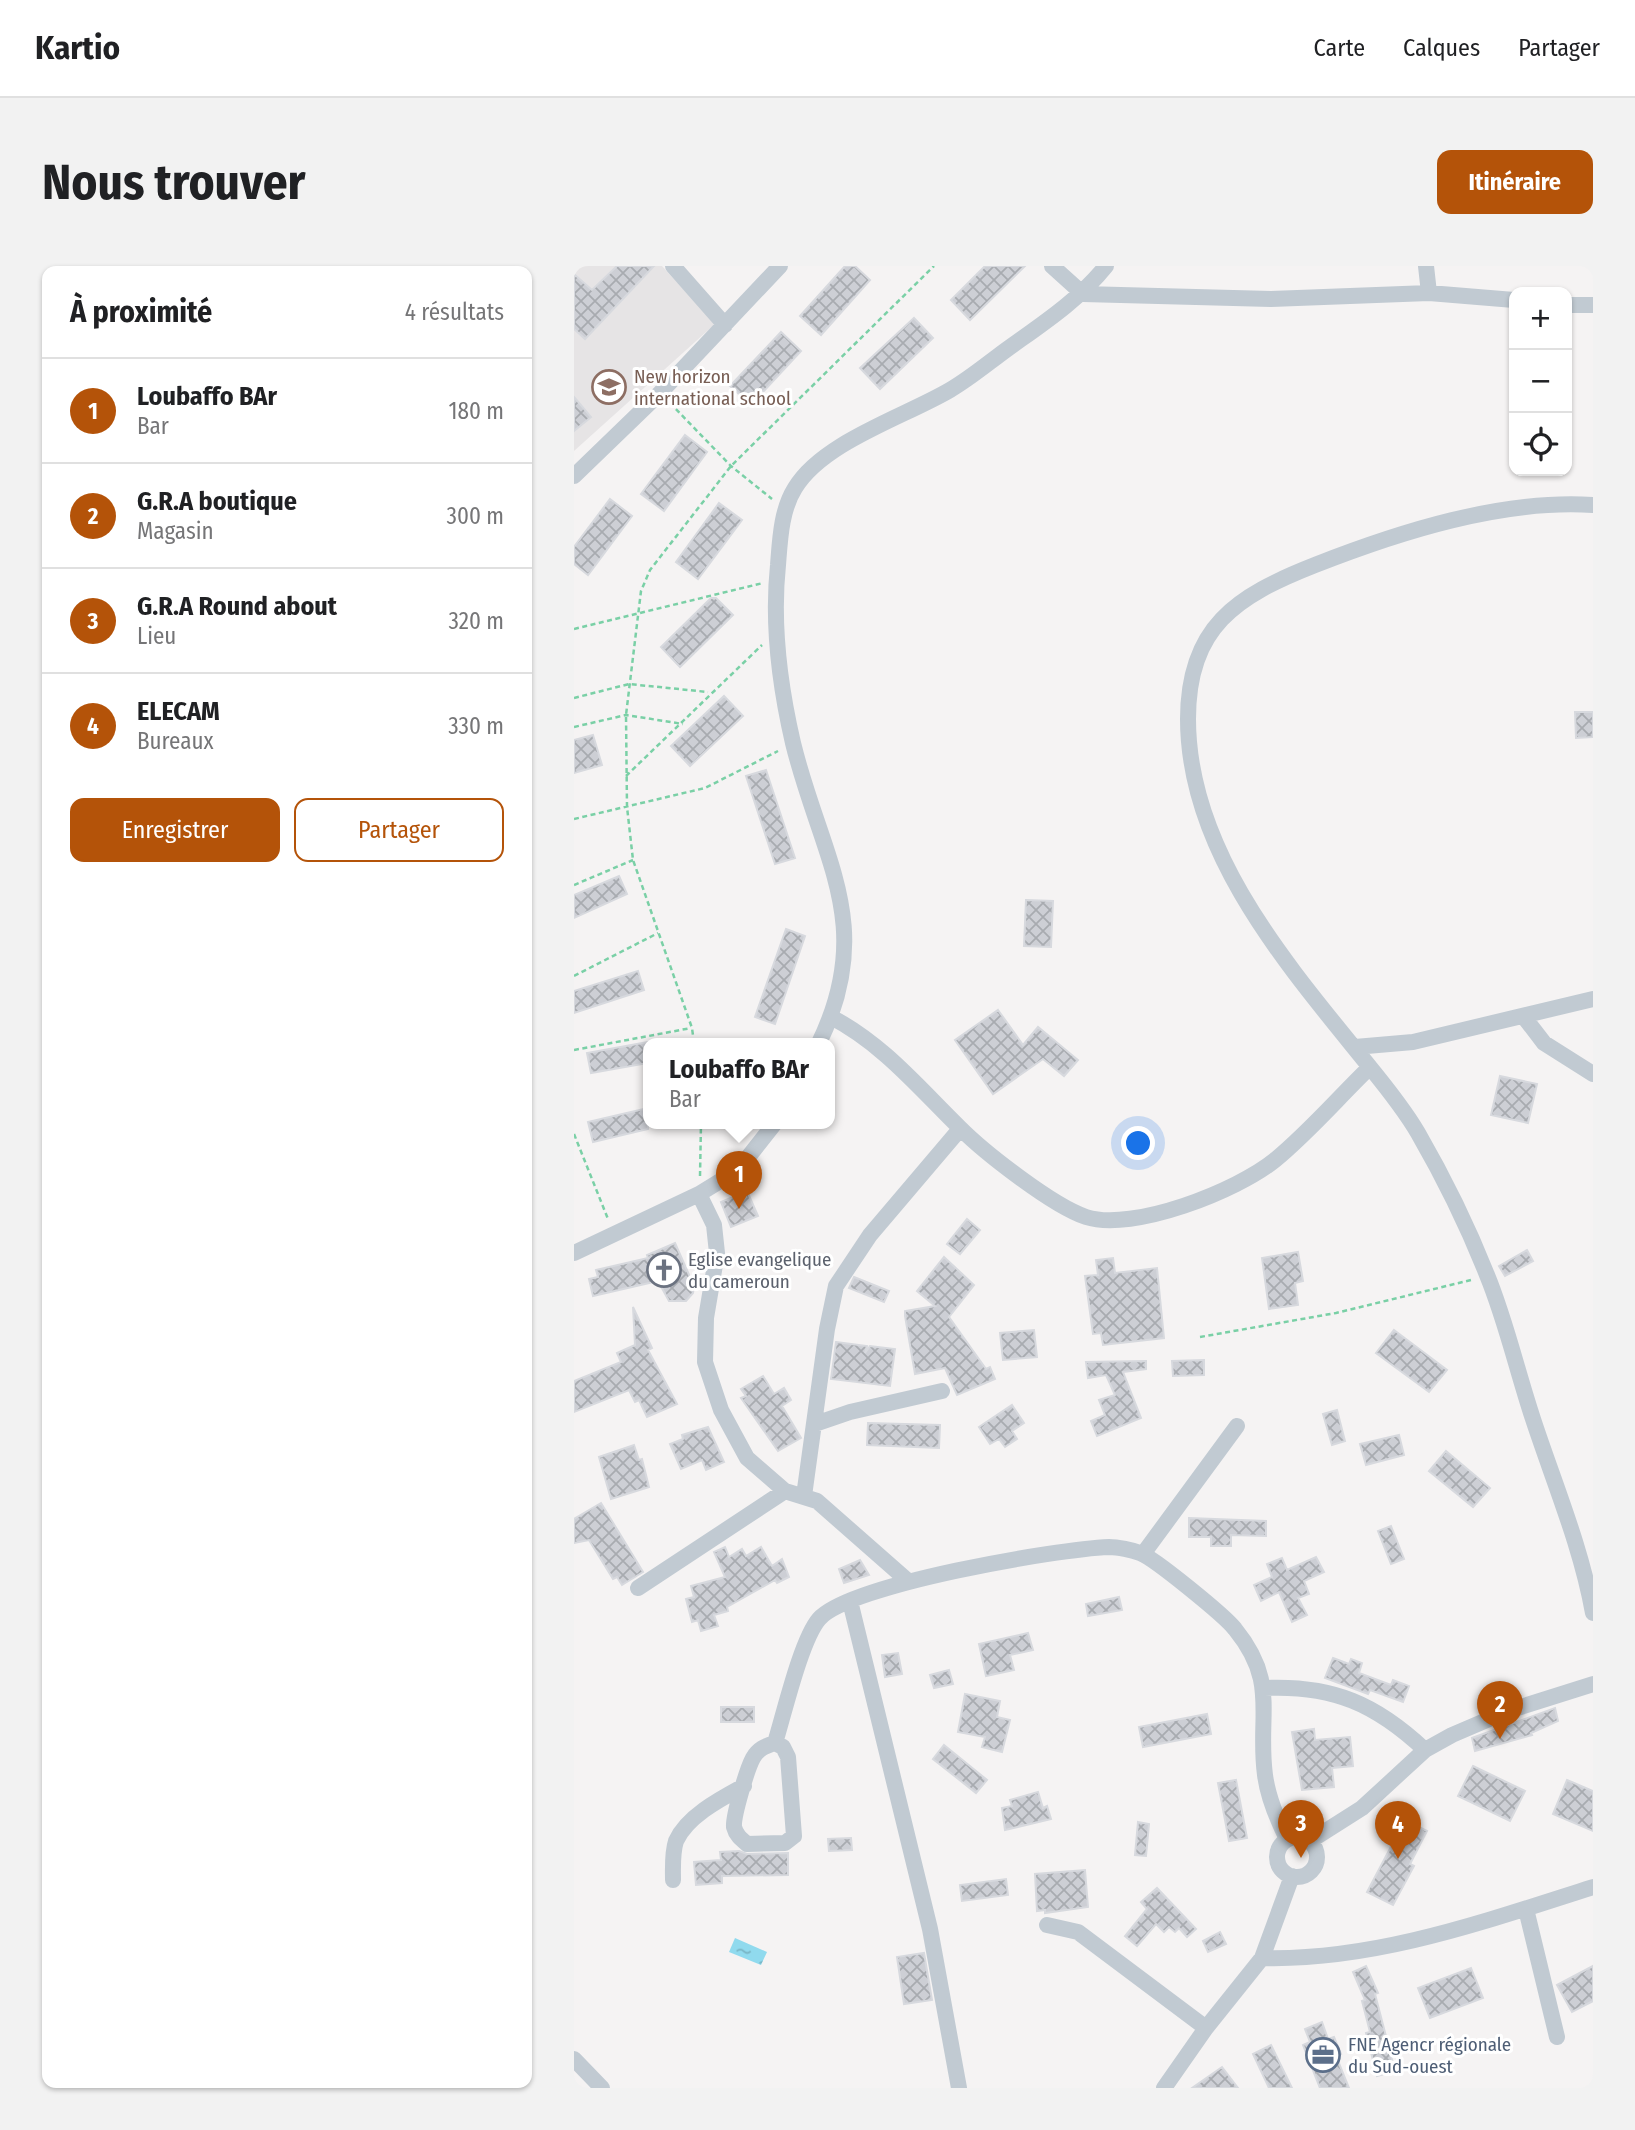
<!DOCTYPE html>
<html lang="fr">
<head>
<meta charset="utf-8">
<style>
	:root { --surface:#fff; --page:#f2f2f2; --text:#202124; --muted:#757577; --line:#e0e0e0; --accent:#b45309 }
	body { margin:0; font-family:"Fira Sans Condensed",sans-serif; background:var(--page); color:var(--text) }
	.controls { position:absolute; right:21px; top:21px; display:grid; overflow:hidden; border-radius:14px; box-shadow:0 2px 5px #0004 }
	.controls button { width:63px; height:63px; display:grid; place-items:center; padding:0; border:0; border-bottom:2px solid var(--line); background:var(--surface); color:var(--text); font:35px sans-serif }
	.you { position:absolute; left:565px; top:878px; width:24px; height:24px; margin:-18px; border:5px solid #fff; border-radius:50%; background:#1a73e8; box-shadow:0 0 0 10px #1a73e833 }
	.badge { display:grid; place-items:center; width:46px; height:46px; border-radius:50%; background:var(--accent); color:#fff; font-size:23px; font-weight:700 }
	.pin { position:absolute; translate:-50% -58px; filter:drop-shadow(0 2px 4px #0008) }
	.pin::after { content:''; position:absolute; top:37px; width:24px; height:21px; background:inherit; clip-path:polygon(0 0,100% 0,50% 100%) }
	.popup { position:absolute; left:69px; top:772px; width:192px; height:91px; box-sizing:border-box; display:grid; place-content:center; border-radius:14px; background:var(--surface); filter:drop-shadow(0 2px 5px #0005); font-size:23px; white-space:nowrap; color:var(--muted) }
	.popup b { font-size:26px; color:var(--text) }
	.popup::after { content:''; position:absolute; left:50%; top:100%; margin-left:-14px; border:14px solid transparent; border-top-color:var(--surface) }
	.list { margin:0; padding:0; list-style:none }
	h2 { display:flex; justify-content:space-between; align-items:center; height:91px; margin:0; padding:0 28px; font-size:30px }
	h2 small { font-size:23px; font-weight:400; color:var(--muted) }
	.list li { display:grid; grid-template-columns:46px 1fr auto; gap:21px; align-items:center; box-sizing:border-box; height:105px; padding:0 28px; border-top:2px solid var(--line) }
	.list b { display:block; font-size:26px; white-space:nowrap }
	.list p { margin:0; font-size:23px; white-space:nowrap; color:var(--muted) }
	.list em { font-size:23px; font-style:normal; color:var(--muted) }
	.actions { display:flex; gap:14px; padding:21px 28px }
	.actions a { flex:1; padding:16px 0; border:2px solid var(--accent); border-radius:14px; text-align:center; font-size:24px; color:var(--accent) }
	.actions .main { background:var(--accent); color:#fff }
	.icon { flex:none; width:38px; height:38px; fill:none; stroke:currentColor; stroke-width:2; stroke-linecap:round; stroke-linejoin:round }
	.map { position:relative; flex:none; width:1019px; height:1822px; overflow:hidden; border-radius:14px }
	header { display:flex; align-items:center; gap:42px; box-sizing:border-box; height:98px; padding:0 35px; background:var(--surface); border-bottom:2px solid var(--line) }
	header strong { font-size:33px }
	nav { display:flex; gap:38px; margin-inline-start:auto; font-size:24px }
	.intro { display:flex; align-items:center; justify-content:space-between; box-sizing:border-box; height:168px; padding:0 42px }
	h1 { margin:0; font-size:49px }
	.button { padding:18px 32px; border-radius:14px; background:var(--accent); color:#fff; font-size:24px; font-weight:700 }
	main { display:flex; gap:42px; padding:0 42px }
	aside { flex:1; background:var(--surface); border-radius:14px; box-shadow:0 2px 5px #0004 }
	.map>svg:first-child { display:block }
	.education { fill:#e6e4e5 }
	.water { fill:url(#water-ripples) }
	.building { fill:url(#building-cross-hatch); stroke:#d7d9de; stroke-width:2 }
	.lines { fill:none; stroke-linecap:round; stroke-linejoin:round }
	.path { stroke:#7ad0a6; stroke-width:2.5; stroke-dasharray:5 3.5; stroke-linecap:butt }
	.minor { stroke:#c1cad2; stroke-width:16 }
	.labels { text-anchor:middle; stroke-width:6; stroke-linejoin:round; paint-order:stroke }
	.education-label { font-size:19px; fill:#785e54; stroke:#fff; text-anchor:start }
	.worship-label { font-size:19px; fill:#5b616d; stroke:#fff; text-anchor:start }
	.service-label { font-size:19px; fill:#4e5e75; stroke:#fff; text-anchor:start }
</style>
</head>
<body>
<header>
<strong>Kartio</strong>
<nav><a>Carte</a><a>Calques</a><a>Partager</a></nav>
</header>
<div class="intro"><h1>Nous trouver</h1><a class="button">Itinéraire</a></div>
<main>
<aside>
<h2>À proximité<small>4 résultats</small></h2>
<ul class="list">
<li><span class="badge">1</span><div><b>Loubaffo BAr</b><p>Bar</p></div><em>180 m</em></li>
<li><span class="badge">2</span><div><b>G.R.A boutique</b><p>Magasin</p></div><em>300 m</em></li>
<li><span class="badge">3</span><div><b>G.R.A Round about</b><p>Lieu</p></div><em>320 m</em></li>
<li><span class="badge">4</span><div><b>ELECAM</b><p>Bureaux</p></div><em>330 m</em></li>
</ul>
<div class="actions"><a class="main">Enregistrer</a><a>Partager</a></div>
</aside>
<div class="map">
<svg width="1019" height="1822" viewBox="0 0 1019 1822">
	<defs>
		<pattern id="water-ripples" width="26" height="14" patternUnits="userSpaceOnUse" patternTransform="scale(1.75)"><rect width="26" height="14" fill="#90daee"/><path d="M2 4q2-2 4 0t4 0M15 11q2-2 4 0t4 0" fill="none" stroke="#78b4c4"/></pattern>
		<pattern id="building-cross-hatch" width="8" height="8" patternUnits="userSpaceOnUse" patternTransform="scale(1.75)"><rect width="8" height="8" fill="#cdcfd5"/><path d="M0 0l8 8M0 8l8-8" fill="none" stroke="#a8abb0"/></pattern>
	</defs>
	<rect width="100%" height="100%" fill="#f5f3f3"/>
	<path class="education" d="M0,0H88L141,58L0,185Z"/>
	<path class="water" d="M161,1672L193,1686L187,1699L155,1686Z"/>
	<path class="building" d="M43,0H80L11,73L0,63V8L18,24Z
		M271,0H281L296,14L247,69L226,50Z
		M411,0H451L396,54L377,34Z
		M340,52L359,72L306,123L286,102Z
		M207,66L227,85L177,139L156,120Z
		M0,131L17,151L0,165Z
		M111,169L133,186L90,245L67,228Z
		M36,233L58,250L14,309L0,298V281Z
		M145,237L168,254L124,313L102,296Z
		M137,332H142L159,349L106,401L87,381Z
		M150,430L169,450L116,500L97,480Z
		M1001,446H1019V471L1002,472Z
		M19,469L28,499L0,507V474Z
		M192,504L221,592L201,598L172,510Z
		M45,610L53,628L0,652V629Z
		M452,634L479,635L477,681L450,680Z
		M212,663L231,670L201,758L181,751Z
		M64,705L70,724L0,747V725Z
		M424,744L449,779L464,761L504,794L490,810L469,793L419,828L381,774Z
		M74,776V797L17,807L13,787Z
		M926,810L963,818L954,857L917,849Z
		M74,842V863L19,876L14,856Z
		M173,925L184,950L157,961L147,936Z
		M393,953L406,964L386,988L373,978Z
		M101,977L120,1020L119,1027L112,1035H95L84,1015L19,1030L15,1013L24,1011L22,1004L74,992L73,989Z
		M953,984L959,995L931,1010L925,1000Z
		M724,986L729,1015L721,1017L724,1039L695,1043L688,992Z
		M370,991L400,1019L375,1051L412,1103L416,1101L421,1113L383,1129L371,1102L341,1108L331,1050V1045L361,1040L343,1025Z
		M539,992L541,1007L583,1002L590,1072L529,1079L527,1067L519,1068L511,1010L524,1009L522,994Z
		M280,1011L315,1025L310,1036L275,1022Z
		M59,1041L78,1082L74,1084L103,1138L73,1151L65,1134L61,1136L55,1124L0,1146V1115L47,1096L43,1087L61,1079Z
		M460,1064L463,1091L429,1094L426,1067Z
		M820,1064L873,1104L855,1126L802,1087Z
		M262,1076L293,1080L291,1087L296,1080L321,1083L316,1120L257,1113Z
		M630,1094V1109L599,1110L598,1095Z
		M572,1095V1103L549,1106L567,1152L523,1170L517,1155L531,1149L525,1134L541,1129L532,1109L514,1112L512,1096Z
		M189,1110L200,1128L210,1122L217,1134L208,1140L227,1172L204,1185L167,1132L172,1130L167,1123Z
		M438,1139L450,1157L438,1165L443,1173L431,1181L425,1173L416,1178L405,1161Z
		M763,1144L771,1175L758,1179L749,1148Z
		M294,1157L366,1159L365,1182L293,1179Z
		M134,1161L150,1196L132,1204L128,1194L107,1203L96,1178L109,1173L108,1169Z
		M825,1169L830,1189L792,1199L786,1178Z
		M60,1179L65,1194L68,1193L75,1221L37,1233L25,1191Z
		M872,1185L916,1222L899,1241L855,1205Z
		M27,1237L69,1306L48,1319L43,1311L39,1313L15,1274L0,1277V1253Z
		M615,1252L692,1255V1270L657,1269V1280H637V1271H615Z
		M817,1260L830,1293L817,1298L804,1265Z
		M151,1281L155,1291L168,1283L172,1290L187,1281L198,1300L208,1293L215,1311L203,1317L201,1314L153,1341L154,1345L140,1349L144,1360L127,1365L124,1354L118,1356L112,1333L120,1331L117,1320L151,1311L140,1286Z
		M742,1291L750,1306L730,1315L735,1328L724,1332L733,1349L718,1356L705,1326L687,1335L680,1319L698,1311L693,1298L708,1292L713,1304Z
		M286,1294L295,1309L270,1317L265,1303Z
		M545,1331L548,1344L514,1350L512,1338Z
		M454,1367L459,1384L436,1389L440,1404L412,1410L405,1378Z
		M324,1387L328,1408L311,1411L308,1389Z
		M759,1392L775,1398L777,1393L788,1397L785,1407L817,1419L819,1414L835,1420L829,1436L796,1424L794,1428L751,1412Z
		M375,1404L379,1418L360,1422L356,1409Z
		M391,1428L426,1435L423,1451L436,1454L428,1486L408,1481L411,1471L384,1466Z
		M147,1441H180V1456H147Z
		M981,1442L984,1455L957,1467L958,1469L901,1485L898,1472Z
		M633,1448L637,1468L569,1481L565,1461Z
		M740,1463L741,1474L776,1471L779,1500L758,1502L760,1521L728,1524L718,1466Z
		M370,1479L413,1514L402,1527L359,1493Z
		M899,1500L951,1525L936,1555L884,1530Z
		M662,1514L673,1572L655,1575L644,1517Z
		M993,1514L1019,1525V1565L979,1548Z
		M464,1526L469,1542L473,1540L477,1553L431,1564L428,1542L438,1540L436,1534Z
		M831,1554L853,1565L836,1598L840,1600L819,1639L793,1626Z
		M564,1556L575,1558L572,1590L561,1589Z
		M277,1572L278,1584L255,1585L254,1573Z
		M165,1585L173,1588L214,1587V1609L148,1610V1617L122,1619L120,1596L147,1594L146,1586Z
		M511,1604L514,1641L471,1647V1644L463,1645L461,1608Z
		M432,1613L434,1629L388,1635L386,1619Z
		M583,1622L622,1663L613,1671L605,1662L601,1666L595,1661L590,1666L582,1658L563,1680L551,1670L573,1643L567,1636Z
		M646,1666L652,1678L634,1686L629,1675Z
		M350,1687L358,1734L330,1738L323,1691Z
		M792,1700L804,1727L801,1728L821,1805L803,1810L792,1767L796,1766L788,1735L791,1734L779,1706Z
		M1019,1700V1735L998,1746L983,1719Z
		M897,1702L909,1732L856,1752L844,1722Z
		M748,1756L754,1773L760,1771L767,1788L762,1790L775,1822H746L729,1779L736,1776L731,1763Z
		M697,1779L718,1822H695L679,1788Z
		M648,1801L664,1822H618Z"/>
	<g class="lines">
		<path class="path" d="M96,137L157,200L198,233
			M0,363L189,317
			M0,432L55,418L134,426
			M0,461L52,449L109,458
			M52,510L188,379
			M0,553L131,522L204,485
			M0,619L59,594
			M0,710L84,667
			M120,777L118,762L59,594L53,541L52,449L67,325L76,304L157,200L360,0
			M0,784L117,762
			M0,868L34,953
			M126,910L127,857
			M626,1071L762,1047L897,1014"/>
		<path class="minor" d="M99,0L151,59
			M478,0L509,28L697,33L855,27L940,34
			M852,0L855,27
			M993,39H1019
			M0,210L86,127L206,0
			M1019,239C928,233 825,266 741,299C662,330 614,361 614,453C614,587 715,701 795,800C813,822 830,843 844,867C870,912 894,961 913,1009C932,1055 943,1105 959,1153C980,1217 1007,1280 1019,1347
			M257,751C309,778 345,822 386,862C411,887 479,940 512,951C559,966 663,925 701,894C735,866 764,832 796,801
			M950,751L970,777L1019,808
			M245,777C303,657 247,592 219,477C206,421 198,356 204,299C206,274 207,244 221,222C249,176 330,151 376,124C395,113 413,98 432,84C468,58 504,35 532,0
			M781,781L839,776L1019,733
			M125,928L140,959L143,987L132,1052L131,1096L147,1144L173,1192L211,1225L243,1235L334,1315
			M0,987L125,928L164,904L201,857
			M241,1158L276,1146L368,1125
			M230,1230L253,1063L262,1020L296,969L386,863
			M569,1288L663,1160
			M64,1322L211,1225
			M276,1335L356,1663L385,1822
			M691,1422C759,1419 802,1438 851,1484
			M201,1477C210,1448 227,1374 245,1353C276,1318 484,1283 535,1281C544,1281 558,1284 566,1287C580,1292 651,1350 661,1363C705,1417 683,1449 691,1509C694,1532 703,1553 713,1573
			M201,1477L209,1481L214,1491L220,1570L211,1577L173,1578C167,1573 162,1569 160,1561C159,1550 173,1503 179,1492C184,1483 191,1480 201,1477Z
			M703 1591a20 20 0 1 1 40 0a20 20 0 1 1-40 0Z
			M736,1575L788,1542L851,1484L878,1469L934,1445L1019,1418
			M99,1614C99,1602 98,1587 102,1575C113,1550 148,1532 170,1520
			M952,1643L983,1771
			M473,1659L504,1666L632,1762
			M688,1692C801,1695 912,1655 1019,1621
			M0,1793L28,1822
			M590,1822L632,1762L688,1692L718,1610"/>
	</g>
	<defs>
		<g id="school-ring" transform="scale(1.75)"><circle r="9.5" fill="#fff" stroke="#8d6e63" stroke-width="1.5"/><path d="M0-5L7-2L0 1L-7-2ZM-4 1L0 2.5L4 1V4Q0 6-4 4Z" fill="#8d6e63"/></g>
		<g id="church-ring" transform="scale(1.75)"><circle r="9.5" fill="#fff" stroke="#6b7280" stroke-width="1.5"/><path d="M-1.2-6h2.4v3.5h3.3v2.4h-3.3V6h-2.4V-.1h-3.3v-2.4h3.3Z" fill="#6b7280"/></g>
		<g id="office-ring" transform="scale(1.75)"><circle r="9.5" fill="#fff" stroke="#5c6f8a" stroke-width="1.5"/><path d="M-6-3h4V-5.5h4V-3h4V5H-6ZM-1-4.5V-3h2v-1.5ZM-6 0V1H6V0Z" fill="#5c6f8a"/></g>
	</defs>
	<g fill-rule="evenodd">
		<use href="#school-ring" x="35" y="121"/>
		<use href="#church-ring" x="90" y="1004"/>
		<use href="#office-ring" x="749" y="1789"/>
	</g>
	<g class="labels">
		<g class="education-label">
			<text x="60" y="117">New horizon<tspan x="60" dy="22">international school</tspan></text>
		</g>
		<g class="worship-label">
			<text x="114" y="1000">Eglise evangelique<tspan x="114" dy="22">du cameroun</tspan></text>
		</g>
		<g class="service-label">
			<text x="774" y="1785">FNE Agencr régionale<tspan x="774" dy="22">du Sud-ouest</tspan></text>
		</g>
	</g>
</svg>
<div class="controls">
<button>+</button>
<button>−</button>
<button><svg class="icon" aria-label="locate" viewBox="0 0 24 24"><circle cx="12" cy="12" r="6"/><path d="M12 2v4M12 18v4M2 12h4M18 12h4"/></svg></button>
</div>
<div class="you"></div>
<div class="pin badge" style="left:165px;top:943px">1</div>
<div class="popup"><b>Loubaffo BAr</b>Bar</div>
<div class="pin badge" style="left:926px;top:1473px">2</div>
<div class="pin badge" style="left:727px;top:1592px">3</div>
<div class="pin badge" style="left:824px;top:1593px">4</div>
</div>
</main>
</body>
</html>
